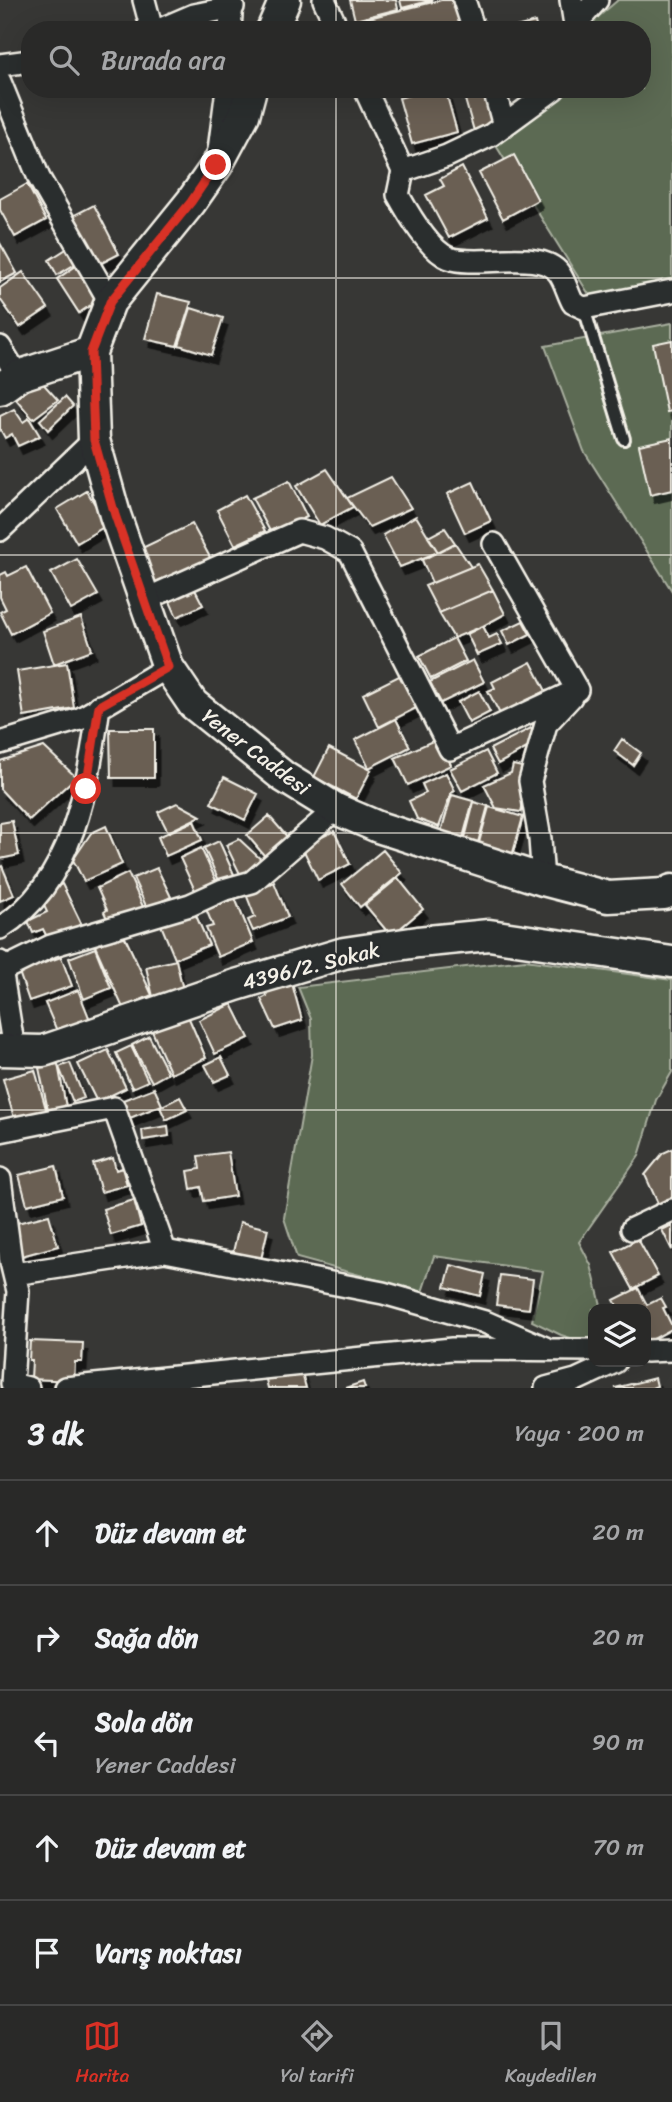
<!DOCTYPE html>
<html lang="tr">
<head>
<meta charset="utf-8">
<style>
	:root { --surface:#292928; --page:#353534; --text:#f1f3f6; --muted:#a5a6a8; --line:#454545; --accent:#d93025 }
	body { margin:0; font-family:Sriracha,sans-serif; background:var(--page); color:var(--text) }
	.controls { position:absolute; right:21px; bottom:21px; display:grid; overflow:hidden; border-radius:14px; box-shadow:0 7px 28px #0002 }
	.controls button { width:63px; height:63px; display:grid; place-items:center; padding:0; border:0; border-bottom:2px solid var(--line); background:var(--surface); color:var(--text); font:35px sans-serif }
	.stop { position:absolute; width:21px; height:21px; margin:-16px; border:5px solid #d93025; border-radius:50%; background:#fff }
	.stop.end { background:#d93025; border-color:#fff; box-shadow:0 2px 7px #0008 }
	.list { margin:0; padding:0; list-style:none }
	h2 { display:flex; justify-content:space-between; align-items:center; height:91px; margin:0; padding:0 28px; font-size:30px }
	h2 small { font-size:23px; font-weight:400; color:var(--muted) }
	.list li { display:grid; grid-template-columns:46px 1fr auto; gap:21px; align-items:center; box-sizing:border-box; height:105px; padding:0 28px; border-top:2px solid var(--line) }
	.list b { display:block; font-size:26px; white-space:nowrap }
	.list p { margin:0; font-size:23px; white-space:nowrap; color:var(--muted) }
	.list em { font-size:23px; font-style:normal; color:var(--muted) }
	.icon { flex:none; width:38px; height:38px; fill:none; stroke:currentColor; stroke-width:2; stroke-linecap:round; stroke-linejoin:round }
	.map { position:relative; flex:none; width:672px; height:1388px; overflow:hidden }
	.search { position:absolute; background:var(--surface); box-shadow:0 7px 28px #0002; left:21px; right:21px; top:21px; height:77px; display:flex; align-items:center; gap:18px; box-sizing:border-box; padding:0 24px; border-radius:28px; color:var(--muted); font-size:26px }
	.sheet { height:616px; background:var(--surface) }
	nav { display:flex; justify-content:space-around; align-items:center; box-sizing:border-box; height:98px; border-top:2px solid var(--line); background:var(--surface); font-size:19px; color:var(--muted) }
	nav a { display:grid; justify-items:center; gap:4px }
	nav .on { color:var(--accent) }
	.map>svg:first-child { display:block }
	.green { fill:#5b6a53; stroke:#a8ae9e; stroke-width:2 }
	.building { fill:#6b5f52; stroke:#f4f1e8; stroke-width:2; filter:url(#shadow) }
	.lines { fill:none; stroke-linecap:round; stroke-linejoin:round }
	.lane-casing { stroke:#f4f1e8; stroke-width:16 }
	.street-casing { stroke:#f4f1e8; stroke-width:26 }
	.secondary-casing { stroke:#f4f1e8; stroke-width:35 }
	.lane { stroke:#2a2d2e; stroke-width:10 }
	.street { stroke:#2a2d2e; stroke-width:21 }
	.secondary { stroke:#2a2d2e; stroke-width:30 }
	.route { stroke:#d93025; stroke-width:9 }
	.grid { fill:none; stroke:#f4f1e8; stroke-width:2; stroke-opacity:0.55 }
	.labels { text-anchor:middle; stroke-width:5; stroke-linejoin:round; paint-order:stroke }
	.street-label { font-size:21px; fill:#f4f1e8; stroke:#2a2d2e }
</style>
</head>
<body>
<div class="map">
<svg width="672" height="1388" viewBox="0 0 672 1388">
	<defs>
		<filter id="shadow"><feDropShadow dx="4.5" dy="8" stdDeviation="0" flood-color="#0009"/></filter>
	</defs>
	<rect width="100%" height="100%" fill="#373735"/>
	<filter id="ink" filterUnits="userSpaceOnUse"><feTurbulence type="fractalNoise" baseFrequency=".0143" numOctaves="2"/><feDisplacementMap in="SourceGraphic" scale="14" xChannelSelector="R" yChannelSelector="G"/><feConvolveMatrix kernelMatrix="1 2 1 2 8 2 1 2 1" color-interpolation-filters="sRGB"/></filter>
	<g filter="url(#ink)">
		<path class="green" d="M618,0H672V283L590,296L490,136L565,89H642V30H583Z
			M672,323V591L584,451L545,346Z
			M525,960L672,980V1072L656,1100L639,1156L579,1242L591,1265L602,1309H593V1345L561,1335L532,1321L543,1271L434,1256L422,1292L297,1258L284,1218L312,1055L311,1019L298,987Z"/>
		<path class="building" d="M350,0H396L398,9L355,20Z
			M400,0H433L402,8Z
			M441,0H461L467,25L449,30H368L365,19Z
			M535,22L537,30H504Z
			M431,89H445L457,132L412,144L399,98Z
			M462,89H491L501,124L474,131Z
			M514,155L538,200L503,219L479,173Z
			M462,167L488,218L449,238L426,195L444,186L440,179Z
			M27,184L46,220L15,237L0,210V199Z
			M94,205L119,254L92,268L67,219Z
			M0,243L17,273L0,282Z
			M68,248L77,263L57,275L49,260Z
			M76,266L98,300L79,313L57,279Z
			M23,272L48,308L20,327L0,299V288Z
			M157,294L191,302L177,346L145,339Z
			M191,308L223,318L211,355L179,345Z
			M672,340V411L667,412L653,344Z
			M39,379L58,400L33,419L16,399Z
			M65,397L73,406L48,430L40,420Z
			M14,409L23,422L29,418L40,436L18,446L12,434L5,438L0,429V416Z
			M672,438V490L650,495L639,445Z
			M327,469L353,507L320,525L296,486Z
			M391,477L411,508L369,527L347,498Z
			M289,481L307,517L271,533L252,498Z
			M473,482L491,521L465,533L447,494Z
			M87,491L107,525L77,543L57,509Z
			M245,495L265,531L235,545L217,510Z
			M416,516L438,552L400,567L383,535Z
			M192,524L212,561L156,588L138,550Z
			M445,528L455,543L438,552L428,537Z
			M455,543L471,567L432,583L422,560Z
			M77,559L98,595L71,610L51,573Z
			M478,564L493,590L439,613L425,586Z
			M26,567L50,613L11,634L0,612L6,609L0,597V575L6,572L8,576Z
			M192,584L203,605L177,617L167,595Z
			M493,590L505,614L483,626L454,638L439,613Z
			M81,617L92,650L54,664L43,631Z
			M523,621L530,634L509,645L502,631Z
			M483,626L489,638L497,634L502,644L477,655L467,634Z
			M454,638L466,661L431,679L419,656Z
			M473,660L484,682L441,703L430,682Z
			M531,662L546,691L500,714L488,691L495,688L492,682Z
			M67,663L74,708L24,717L17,671Z
			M401,675L418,707L379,727L363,694Z
			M479,691L490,712L469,723L458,702Z
			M396,719L410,747L369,768L355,740Z
			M531,728L538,742L498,764L490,749Z
			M110,729H154V778H111Z
			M439,738L451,765L408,785L395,758Z
			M622,739L641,753L633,765L614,751Z
			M44,747L76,777L29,820L0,789V761Z
			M329,748L371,770L356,799L314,777Z
			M486,751L497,773L462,791L450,769Z
			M513,765L531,769L521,812L496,808L484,785L511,773Z
			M446,773L455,791L451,793L439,827L417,819L409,801L426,793L422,784Z
			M224,777L258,794L245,820L211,803Z
			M452,795L473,801L462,841L440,835Z
			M474,802L488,806L477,846L464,842Z
			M177,803L201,816L168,832L158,812Z
			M489,807L523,817L512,856L478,846Z
			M269,816L290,840L268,860L247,835Z
			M12,821L19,855L0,859V823Z
			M194,821L202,840L166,856L158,837Z
			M106,826L122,864L84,881L73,860L91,833Z
			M334,831L350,864L318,880L302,847Z
			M239,839L268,866L242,878L226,845Z
			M219,841L236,879L221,885L204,848Z
			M201,848L219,887L198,897L180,858Z
			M383,850L402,873L360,907L342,884Z
			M2,866L14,895L0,901V867Z
			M157,868L171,897L147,908L133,878Z
			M128,873L144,909L110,925L104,912L107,910L97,888Z
			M398,878L423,909L391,936L365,905Z
			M274,882L288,917L253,931L248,920L255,917L246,894Z
			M62,884L83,927L50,943L43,929L33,933L28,921L47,912L39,895Z
			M235,898L253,942L218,957L206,928L213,926L206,909Z
			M194,911L209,945L175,959L161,925Z
			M123,933L152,995L123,1008L95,946Z
			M95,948L111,988L84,999L69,958Z
			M61,957L72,986L29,1001L19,972Z
			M176,960L184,994L154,1001L146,967Z
			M291,980L302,1020L275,1029L261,999L267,996L266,992Z
			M78,990L92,1025L60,1038L45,1003Z
			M232,1004L249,1038L215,1054L199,1020Z
			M188,1016L206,1058L171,1074L152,1031Z
			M149,1036L168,1073L152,1082L132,1045Z
			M131,1046L148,1081L132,1088L116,1053Z
			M108,1050L126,1088L97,1102L78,1064Z
			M221,1057L230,1075L214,1082L205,1065Z
			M70,1063L84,1098L73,1102L59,1067Z
			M58,1064L66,1107L48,1110L39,1068Z
			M35,1070L48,1116L16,1125L3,1079Z
			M154,1088L162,1105L130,1118L123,1100Z
			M180,1097L187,1110L166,1120L160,1107Z
			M168,1126L169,1136L143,1140L142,1130Z
			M672,1149V1202L660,1208L645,1175L663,1153Z
			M228,1152L235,1196L204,1201L201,1187L191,1189L188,1171L200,1169L198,1156Z
			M113,1158L116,1170L122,1168L127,1185L101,1192L93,1164Z
			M56,1166L63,1196L27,1205L19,1175Z
			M134,1200L141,1226L111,1235L103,1209Z
			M49,1215L58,1246L18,1257L9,1225Z
			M240,1222L268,1229L261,1259L233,1252Z
			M672,1225V1250L662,1230Z
			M638,1239L658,1276L633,1289L613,1252Z
			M451,1265L485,1274L480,1296L445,1287Z
			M500,1275L533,1279L529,1309L496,1305Z
			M638,1288L647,1305L661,1298L666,1307L663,1308L672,1326V1329L646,1343V1309H619L614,1300Z
			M30,1341L83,1343L82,1362H75L74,1381L31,1379L32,1360H29Z
			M300,1366L306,1388H268L265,1376Z
			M655,1378L657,1386L652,1388H615Z
			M363,1382L365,1388H345Z"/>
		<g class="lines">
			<g class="lane-casing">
				<path id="lane" d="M584,308L624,439"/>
			</g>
			<g class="street-casing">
				<path id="street" d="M144,0L152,30
					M324,0L338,30
					M464,0L474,30
					M571,0L575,25
					M159,30L194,15L233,7
					M230,30L232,0
					M574,30L575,25L597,0
					M0,65L30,61
					M0,82L39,178L110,302
					M365,89L403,171L398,195C408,213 429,250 449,258C476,268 542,248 559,273C565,281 568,294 573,303L584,308L672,291
					M494,89L504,126
					M219,150L227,89
					M403,171L447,156L491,135L554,89
					M0,347L18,376
					M0,530L94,440
					M494,544L577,690
					M144,600L299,531L325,538L350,552L450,749L577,690
					M0,743L80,719L168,667
					M543,880L540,839L530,781L546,724L571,697
					M0,928C74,883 88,784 99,706
					M0,962L14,1050
					M2,970L51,946L190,905L223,890L252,882L336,809
					M0,1131L114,1108L165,1251
					M0,1179L11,1262L18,1291L12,1384L28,1388
					M632,1229L672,1210
					M14,1274L165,1251L383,1293L485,1322L545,1348
					M646,1351L672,1350
					M65,1388L452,1349L593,1350
					M546,1388L576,1380L615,1362"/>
			</g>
			<g class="secondary-casing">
				<path id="secondary" d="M272,30L285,0
					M251,89L244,115L217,165L191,202L110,302L91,352L94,440L115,515L168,667L193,704L284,777L336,809L378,827L543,880L608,897L664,894L672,890
					M0,389L18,376L91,352
					M0,1050L43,1051L236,985L344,953L418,942L489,935L672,962"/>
			</g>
			<use href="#lane" class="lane"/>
			<use href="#street" class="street"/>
			<use href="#secondary" class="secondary"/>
		</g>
	</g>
	<g class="lines" filter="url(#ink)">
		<path class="route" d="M86,789L99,706L168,667L115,515L94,440L91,352L110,302L191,202L216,165"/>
	</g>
	<path class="grid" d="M336,0V30M336,89V1388M0,278H672M0,555H672M0,833H672M0,1110H672"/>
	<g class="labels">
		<g class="street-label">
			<text transform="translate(256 752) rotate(37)" y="7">Yener Caddesi</text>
			<text transform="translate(311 966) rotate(-14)" y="7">4396/2. Sokak</text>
		</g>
	</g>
</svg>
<div class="controls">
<button><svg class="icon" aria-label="layers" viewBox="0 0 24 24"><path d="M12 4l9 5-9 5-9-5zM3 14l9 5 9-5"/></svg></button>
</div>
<div class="stop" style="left:86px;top:789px"></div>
<div class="stop end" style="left:216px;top:165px"></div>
<div class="search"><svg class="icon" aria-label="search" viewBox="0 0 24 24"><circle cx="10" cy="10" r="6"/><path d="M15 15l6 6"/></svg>Burada ara</div>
</div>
<section class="sheet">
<h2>3 dk<small>Yaya · 200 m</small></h2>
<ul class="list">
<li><svg class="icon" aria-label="ahead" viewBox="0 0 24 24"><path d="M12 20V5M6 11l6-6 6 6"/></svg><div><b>Düz devam et</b></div><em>20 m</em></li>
<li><svg class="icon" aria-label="right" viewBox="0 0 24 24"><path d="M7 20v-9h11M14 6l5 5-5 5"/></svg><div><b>Sağa dön</b></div><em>20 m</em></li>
<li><svg class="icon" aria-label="left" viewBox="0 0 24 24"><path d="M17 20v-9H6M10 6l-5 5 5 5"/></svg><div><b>Sola dön</b><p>Yener Caddesi</p></div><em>90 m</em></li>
<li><svg class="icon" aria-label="ahead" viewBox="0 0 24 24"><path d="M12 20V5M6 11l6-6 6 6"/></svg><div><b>Düz devam et</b></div><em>70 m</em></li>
<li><svg class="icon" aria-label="arrive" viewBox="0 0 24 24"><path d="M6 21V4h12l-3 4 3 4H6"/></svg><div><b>Varış noktası</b></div></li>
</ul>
</section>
<nav>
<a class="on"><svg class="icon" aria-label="map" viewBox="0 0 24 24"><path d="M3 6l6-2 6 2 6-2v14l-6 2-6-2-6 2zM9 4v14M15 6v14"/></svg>Harita</a>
<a><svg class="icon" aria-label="directions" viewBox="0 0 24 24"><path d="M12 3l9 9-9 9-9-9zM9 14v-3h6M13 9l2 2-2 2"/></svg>Yol tarifi</a>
<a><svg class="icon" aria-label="saved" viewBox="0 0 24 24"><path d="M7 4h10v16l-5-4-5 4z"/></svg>Kaydedilen</a>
</nav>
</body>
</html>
